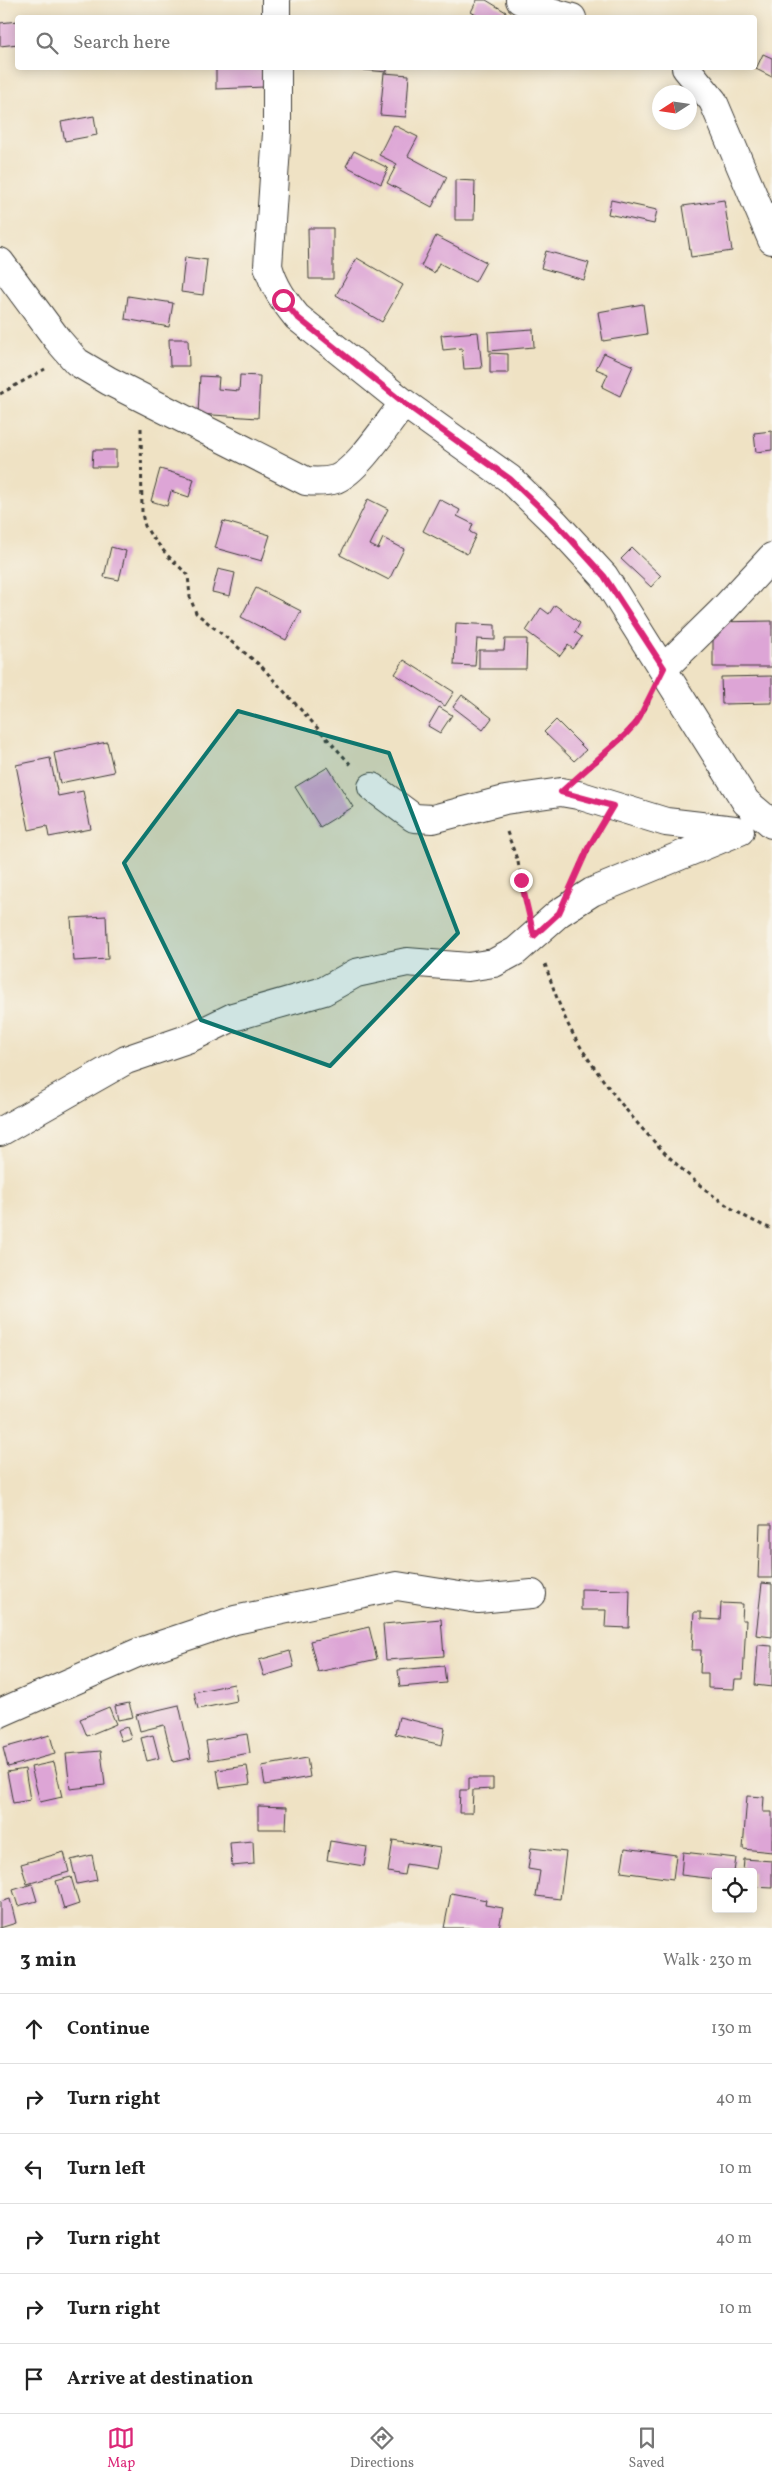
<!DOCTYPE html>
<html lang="en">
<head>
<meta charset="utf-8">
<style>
	:root { --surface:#fff; --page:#f6f6f6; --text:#222; --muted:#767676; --line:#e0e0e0; --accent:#db2777 }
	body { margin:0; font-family:Vollkorn,serif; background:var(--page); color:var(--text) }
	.controls { position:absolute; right:15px; bottom:15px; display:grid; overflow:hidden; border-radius:5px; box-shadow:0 2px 12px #0003 }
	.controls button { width:45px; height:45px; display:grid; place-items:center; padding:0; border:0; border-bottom:1px solid var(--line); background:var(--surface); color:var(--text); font:25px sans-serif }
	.compass { position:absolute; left:652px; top:85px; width:45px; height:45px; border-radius:50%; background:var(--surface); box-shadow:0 2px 12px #0003; rotate:258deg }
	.stop { position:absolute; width:15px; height:15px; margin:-11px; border:4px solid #db2777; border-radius:50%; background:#fff }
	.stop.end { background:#db2777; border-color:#fff; box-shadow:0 1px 5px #0008 }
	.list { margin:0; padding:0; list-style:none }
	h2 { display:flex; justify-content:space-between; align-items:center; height:65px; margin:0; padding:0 20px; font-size:21px }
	h2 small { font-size:16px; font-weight:400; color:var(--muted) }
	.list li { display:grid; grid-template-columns:32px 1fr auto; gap:15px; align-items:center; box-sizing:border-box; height:70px; padding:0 20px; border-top:1px solid var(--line) }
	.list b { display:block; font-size:19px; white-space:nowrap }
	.list em { font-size:16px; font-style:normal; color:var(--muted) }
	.icon { flex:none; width:28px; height:28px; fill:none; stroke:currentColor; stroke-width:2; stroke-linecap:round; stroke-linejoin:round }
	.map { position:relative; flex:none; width:772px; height:1928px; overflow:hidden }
	.search { position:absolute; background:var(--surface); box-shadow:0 2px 12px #0003; left:15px; right:15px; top:15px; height:55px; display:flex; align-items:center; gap:12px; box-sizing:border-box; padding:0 18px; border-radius:5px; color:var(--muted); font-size:19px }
	.sheet { height:485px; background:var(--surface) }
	nav { display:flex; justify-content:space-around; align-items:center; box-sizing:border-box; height:70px; border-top:1px solid var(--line); background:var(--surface); font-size:14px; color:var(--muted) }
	nav a { display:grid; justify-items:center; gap:2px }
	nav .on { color:var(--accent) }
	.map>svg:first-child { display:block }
	.building { fill:#dda5d6 }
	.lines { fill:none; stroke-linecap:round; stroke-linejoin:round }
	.street-casing { stroke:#3c3a35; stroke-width:30 }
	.path { stroke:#3c3a35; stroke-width:3; stroke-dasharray:4 4; stroke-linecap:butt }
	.street { stroke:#fff; stroke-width:28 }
	.route { stroke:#db2777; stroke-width:6 }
	.marked { fill:#0f766e; fill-opacity:0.2; stroke:#0f766e; stroke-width:4; stroke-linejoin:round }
</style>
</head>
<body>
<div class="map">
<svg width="772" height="1928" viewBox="0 0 772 1928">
	<rect width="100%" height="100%" fill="#f7f3e8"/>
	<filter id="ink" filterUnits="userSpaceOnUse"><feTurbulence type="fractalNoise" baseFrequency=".02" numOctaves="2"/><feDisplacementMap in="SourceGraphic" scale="10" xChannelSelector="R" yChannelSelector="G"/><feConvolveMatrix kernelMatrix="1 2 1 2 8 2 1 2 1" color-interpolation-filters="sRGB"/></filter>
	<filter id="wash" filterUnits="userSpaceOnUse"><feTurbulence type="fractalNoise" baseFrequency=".0096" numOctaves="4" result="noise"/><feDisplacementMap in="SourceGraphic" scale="20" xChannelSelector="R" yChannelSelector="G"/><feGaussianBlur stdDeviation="1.12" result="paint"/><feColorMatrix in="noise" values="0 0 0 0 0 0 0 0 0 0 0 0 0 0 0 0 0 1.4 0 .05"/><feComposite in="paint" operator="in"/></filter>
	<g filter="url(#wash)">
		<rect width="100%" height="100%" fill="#efe2c4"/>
		<g id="blocks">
			<path class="building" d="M477,0H486L506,12L503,18H481L471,12Z
				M18,21V44L0,46V23Z
				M763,54L772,58V77L756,69Z
				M216,68H264V87L216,89Z
				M364,68H387V72L364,70Z
				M384,73L409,75L406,117L380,115Z
				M94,116L97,135L65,141L61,122Z
				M394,125L418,137L408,156L447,177L432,207L387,183L397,164L379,155Z
				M354,151L388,168L381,184L346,166Z
				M455,180L475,181L474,220H455Z
				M611,200L657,210L654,224L608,214Z
				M724,200L732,251L691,257L683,206Z
				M308,228H333V279H309Z
				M436,236L486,262L475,282L439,263L434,273L421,266Z
				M546,251L589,263L584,280L541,268Z
				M185,257L207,260L203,295L181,292Z
				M357,258L403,285L382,322L336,295Z
				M128,296L173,303L169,327L125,319Z
				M643,304L647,334L603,341L598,312Z
				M533,329L534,347L489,351L488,332Z
				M478,332L482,368L464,369L462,348L443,350L441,335Z
				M169,339H188L189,366H170Z
				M490,353L508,354V373H490Z
				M604,353L633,366L620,396L602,387L608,374L596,369Z
				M240,375L260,376L258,418L198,414L200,376L219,377L218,389L239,391Z
				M772,431V450L756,452L754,433Z
				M93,450H116V467H92Z
				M160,469L194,479L189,497L171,491L167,506L151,501Z
				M368,499L388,509L370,545L378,549L383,538L404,549L389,580L340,555Z
				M439,499L460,510L457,516L473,524L470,532L476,535L467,554L423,531Z
				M223,521L270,535L262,561L215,548Z
				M111,547L126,551L119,580L104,577Z
				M632,548L661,576L651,587L621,559Z
				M218,569L235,573L230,596L212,592Z
				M256,588L301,611L286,640L241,617Z
				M555,605L580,623L575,632L582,637L573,649L568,645L560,656L526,631L541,608L549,614Z
				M772,621V667H713V622Z
				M456,623L495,625V640L477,639L475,666L454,665Z
				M505,639H527L526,669H479V650H504Z
				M404,660L454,692L445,706L395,674Z
				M772,676V703L722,704L721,677Z
				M462,695L492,718L483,730L453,707Z
				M439,707L452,715L440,733L428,726Z
				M556,720L586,750L574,761L544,732Z
				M107,742L114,772L60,783L54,753Z
				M50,758L58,796L83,791L91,829L49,837L47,826L29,830L16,765Z
				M328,767L353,807L320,827L295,787Z
				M106,916L108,959L74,961L71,918Z
				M760,1524H772V1578H758Z
				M762,1583L772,1584V1637L756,1635Z
				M581,1589L630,1590L629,1628L605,1627L606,1610H581Z
				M721,1603L743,1604L742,1620H746L743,1679H735L734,1689L708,1688V1673H700L701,1650H692L694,1612H701V1619L720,1620Z
				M441,1619L444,1656L386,1660L383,1624Z
				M369,1627L377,1659L318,1672L310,1641Z
				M758,1645L772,1646V1687L755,1685Z
				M290,1651L294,1667L264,1676L259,1660Z
				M444,1666L446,1683L400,1687L398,1670Z
				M234,1684L237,1701L198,1709L194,1692Z
				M129,1703L133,1717L118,1720L115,1706Z
				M179,1705L191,1758L173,1762L164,1725L140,1731L136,1715Z
				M109,1707L116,1724L87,1736L80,1719Z
				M399,1717L445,1728L442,1745L395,1734Z
				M127,1727L131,1738L121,1741L117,1730Z
				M247,1734L250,1753L209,1760L206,1741Z
				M50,1735L55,1754L8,1767L3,1748Z
				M153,1735L159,1758L147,1761L141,1738Z
				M101,1751L105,1785L70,1789L66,1754Z
				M307,1758L310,1777L265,1785L262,1766Z
				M54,1762L62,1797L40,1802L31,1767Z
				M247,1766L250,1784L220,1788L217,1770Z
				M25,1769L30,1800L13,1803L7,1772Z
				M469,1778H493V1789L473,1790L472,1813H459L460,1790H469Z
				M747,1796L764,1797L763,1812H772V1852L743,1849Z
				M258,1806L287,1807L286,1829H258Z
				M393,1840L440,1848L436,1869L406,1864L404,1875L388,1872Z
				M253,1841L254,1864L232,1866L230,1843Z
				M330,1841L367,1847L364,1866L327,1860Z
				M531,1848L566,1852L560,1899L536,1896L540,1871L528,1869Z
				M625,1848L676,1855L673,1879L621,1872Z
				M64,1852L69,1872L27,1884L21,1864Z
				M683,1852L736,1858L734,1872H716V1879L681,1875Z
				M92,1855L97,1880L77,1884L71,1860Z
				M744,1859L772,1861V1888L753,1887V1872H743Z
				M71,1877L79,1904L64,1909L56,1881Z
				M32,1884L37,1901L18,1906L13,1890Z
				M451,1893L486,1900L485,1905L503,1908L499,1928H444Z
				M10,1899L16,1923L0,1928V1902Z"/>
		</g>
	</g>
	<g filter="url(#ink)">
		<use href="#blocks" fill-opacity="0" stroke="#3c3a35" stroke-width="1"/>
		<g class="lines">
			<g class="street-casing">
				<path id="street" d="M276,0V18
					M520,0L534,7L572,18
					M277,68V133L268,266C274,287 284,301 297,317L404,403L510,479L555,523L604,576L746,802L772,824
					M686,68L713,101L772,240
					M0,262L57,339L77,362L109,381L306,481C316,482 326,482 336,479C358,470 388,423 404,403
					M664,668L721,612L772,557
					M372,787L414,818L433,819L505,800L561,792L578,795L666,822L735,830
					M0,1132L126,1060L190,1038L233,1017L324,991L356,973L407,962L468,967L494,963L516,951L559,913L592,892L740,831
					M0,1713L137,1653L235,1620L397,1586L478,1599L532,1594"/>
			</g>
			<path class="path" d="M0,394L45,369
				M141,428L142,514L145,526L150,534L167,555L188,575L190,597L196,613L261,666L353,767
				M589,768C611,748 636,729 649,701
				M507,832L518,862L526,906
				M579,867L599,830
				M545,964C554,990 563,1018 577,1041C617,1107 698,1202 772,1229"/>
			<use href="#street" class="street"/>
		</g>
	</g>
	<g class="lines" filter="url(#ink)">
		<path class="route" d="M283,300L297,317L404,403L510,479L555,522L604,576L664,668L637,722L625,735L561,792L613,806L588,848L559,913L534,936L521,880"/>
	</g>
	<path class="marked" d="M238,711L389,753L458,933L330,1066L201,1020L124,863Z"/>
</svg>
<div class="controls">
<button><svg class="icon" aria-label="locate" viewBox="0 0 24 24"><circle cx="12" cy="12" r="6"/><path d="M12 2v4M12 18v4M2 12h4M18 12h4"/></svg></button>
</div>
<svg class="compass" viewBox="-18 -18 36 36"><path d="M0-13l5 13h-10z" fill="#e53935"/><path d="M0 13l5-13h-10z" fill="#767676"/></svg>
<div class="stop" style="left:283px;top:300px"></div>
<div class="stop end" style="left:521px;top:880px"></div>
<div class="search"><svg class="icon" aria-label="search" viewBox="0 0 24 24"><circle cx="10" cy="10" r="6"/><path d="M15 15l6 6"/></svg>Search here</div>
</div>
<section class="sheet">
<h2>3 min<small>Walk · 230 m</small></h2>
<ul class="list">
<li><svg class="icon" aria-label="ahead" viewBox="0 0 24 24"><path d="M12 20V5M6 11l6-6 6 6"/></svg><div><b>Continue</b></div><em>130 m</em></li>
<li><svg class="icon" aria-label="right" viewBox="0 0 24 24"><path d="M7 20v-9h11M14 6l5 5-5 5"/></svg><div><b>Turn right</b></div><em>40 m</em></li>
<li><svg class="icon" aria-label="left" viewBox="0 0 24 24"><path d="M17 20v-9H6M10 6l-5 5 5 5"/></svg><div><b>Turn left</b></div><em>10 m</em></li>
<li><svg class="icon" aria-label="right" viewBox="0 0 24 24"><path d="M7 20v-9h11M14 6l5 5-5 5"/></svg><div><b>Turn right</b></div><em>40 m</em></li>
<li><svg class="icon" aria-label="right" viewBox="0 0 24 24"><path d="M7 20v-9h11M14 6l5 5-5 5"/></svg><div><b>Turn right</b></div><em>10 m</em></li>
<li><svg class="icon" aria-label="arrive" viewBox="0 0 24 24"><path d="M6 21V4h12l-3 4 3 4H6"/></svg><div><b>Arrive at destination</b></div></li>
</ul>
</section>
<nav>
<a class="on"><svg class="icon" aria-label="map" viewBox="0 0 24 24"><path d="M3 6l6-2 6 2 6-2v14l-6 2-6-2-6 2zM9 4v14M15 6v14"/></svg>Map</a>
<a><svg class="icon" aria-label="directions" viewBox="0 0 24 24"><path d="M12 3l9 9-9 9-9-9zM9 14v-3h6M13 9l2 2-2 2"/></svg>Directions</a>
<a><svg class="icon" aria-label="saved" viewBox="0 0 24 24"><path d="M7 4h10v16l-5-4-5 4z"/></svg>Saved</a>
</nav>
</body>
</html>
